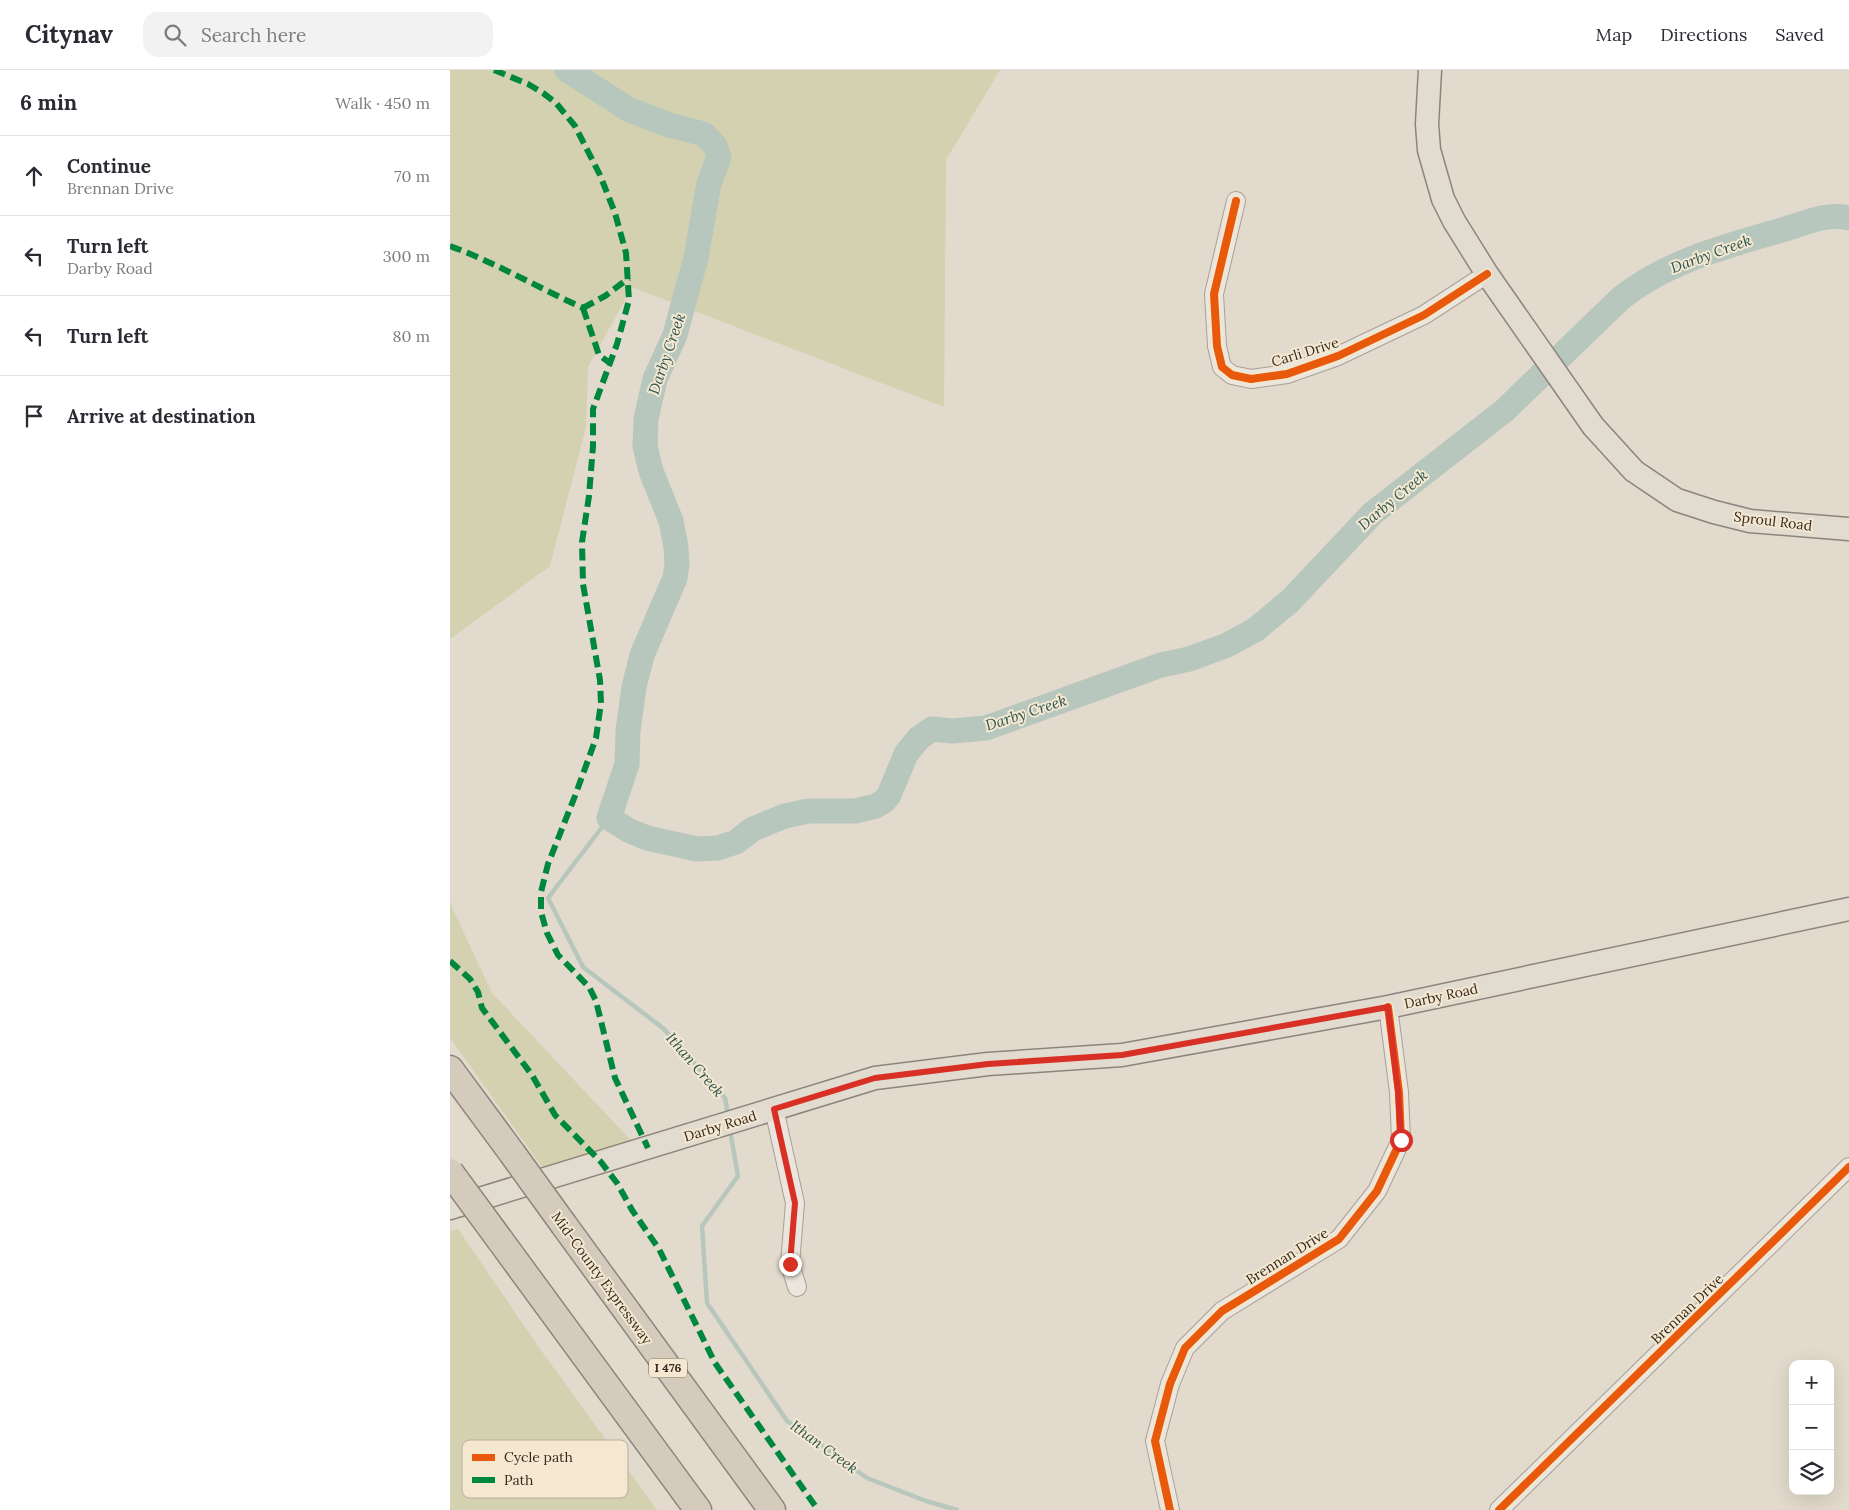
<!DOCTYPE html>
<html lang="en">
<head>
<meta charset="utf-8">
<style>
	:root { --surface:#fff; --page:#f2f2f3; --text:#2b2b33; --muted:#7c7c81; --line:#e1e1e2 }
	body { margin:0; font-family:Lora,serif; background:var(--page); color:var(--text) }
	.controls { position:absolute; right:15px; bottom:15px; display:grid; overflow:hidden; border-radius:10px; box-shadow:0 5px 20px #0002 }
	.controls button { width:45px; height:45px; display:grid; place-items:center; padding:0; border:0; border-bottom:1px solid var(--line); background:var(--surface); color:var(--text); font:25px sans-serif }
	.stop { position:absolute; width:15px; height:15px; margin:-11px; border:4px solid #d93025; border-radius:50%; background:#fff }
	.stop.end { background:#d93025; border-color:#fff; box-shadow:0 1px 5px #0008 }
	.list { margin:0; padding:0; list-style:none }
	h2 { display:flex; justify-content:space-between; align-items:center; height:65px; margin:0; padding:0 20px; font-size:21px }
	h2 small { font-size:16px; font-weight:400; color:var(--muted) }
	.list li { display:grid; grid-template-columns:32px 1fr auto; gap:15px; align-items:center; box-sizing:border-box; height:80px; padding:0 20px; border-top:1px solid var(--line) }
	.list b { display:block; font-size:19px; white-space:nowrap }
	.list p { margin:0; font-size:16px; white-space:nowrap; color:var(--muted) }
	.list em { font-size:16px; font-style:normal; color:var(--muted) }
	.icon { flex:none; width:28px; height:28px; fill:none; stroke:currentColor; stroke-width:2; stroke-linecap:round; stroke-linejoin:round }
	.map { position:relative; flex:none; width:1399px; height:1440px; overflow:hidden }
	header { display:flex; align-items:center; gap:30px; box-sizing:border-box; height:70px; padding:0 25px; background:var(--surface); border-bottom:1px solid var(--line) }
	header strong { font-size:24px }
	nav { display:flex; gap:28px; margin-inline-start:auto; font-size:18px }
	.search { width:350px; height:45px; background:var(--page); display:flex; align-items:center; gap:12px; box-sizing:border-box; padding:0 18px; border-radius:15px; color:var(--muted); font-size:19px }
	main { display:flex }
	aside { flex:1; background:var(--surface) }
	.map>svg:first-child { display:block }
	.green { fill:#d3d1af }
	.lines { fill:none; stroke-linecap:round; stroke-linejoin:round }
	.stream { stroke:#b7c7bd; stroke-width:4.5 }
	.river { stroke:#b7c7bd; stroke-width:25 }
	.minor-casing { stroke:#a8a095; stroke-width:20 }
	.major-casing { stroke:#8d857c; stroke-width:25 }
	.highway-casing { stroke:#8d857c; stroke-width:29 }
	.minor { stroke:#eae6dd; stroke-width:18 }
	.major { stroke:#e2dbcf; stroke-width:22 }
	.highway { stroke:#d5cbbd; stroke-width:26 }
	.highway-bridge-casing { stroke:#8d857c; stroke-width:29; stroke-linecap:butt }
	.highway-bridge { stroke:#d5cbbd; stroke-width:26 }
	.quiet { stroke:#00873e; stroke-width:6; stroke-dasharray:12 6; stroke-linecap:butt }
	.cycleway-casing { stroke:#f4e8d1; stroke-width:11 }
	.cycleway { stroke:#e8590c; stroke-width:8 }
	.route { stroke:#d93025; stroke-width:6 }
	.labels { text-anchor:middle; stroke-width:4; stroke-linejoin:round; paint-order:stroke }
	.shield { fill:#f4e8d1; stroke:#6f6254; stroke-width:1 }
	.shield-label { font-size:12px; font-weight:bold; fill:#36281e }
	.street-label { font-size:14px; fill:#36281e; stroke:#f4e8d1 }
	.water-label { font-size:15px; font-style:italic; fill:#2d5551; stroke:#f4e8d1 }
	.key { fill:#f4e8d1; stroke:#bbae9b; stroke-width:1 }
	.key-label { font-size:14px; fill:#36281e }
</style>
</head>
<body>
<header>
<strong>Citynav</strong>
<div class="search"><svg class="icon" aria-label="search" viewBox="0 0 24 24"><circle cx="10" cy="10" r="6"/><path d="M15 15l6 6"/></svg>Search here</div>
<nav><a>Map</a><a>Directions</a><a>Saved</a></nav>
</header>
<main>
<aside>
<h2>6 min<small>Walk · 450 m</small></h2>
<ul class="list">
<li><svg class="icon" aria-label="ahead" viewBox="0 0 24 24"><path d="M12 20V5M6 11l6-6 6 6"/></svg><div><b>Continue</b><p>Brennan Drive</p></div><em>70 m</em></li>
<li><svg class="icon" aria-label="left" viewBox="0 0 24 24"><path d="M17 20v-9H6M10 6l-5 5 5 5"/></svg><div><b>Turn left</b><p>Darby Road</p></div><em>300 m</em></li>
<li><svg class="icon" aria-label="left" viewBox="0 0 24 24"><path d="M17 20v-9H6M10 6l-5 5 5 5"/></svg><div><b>Turn left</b></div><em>80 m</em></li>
<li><svg class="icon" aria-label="arrive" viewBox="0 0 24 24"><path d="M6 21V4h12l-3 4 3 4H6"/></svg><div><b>Arrive at destination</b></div></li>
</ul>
</aside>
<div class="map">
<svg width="1399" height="1440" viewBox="0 0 1399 1440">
	<rect width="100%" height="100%" fill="#e2dacc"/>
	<path class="green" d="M0,0H550L496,90L494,337L182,217L138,297L136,357L100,496L0,569Z
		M0,833L42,923L190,1080L100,1108L0,968Z
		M8,1159L90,1279L207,1440H0V1161Z"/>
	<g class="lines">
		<path class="stream" d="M159,748L98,828L133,897L214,959L275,1028L278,1045
			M280,1060L288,1106L252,1156L257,1233L337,1351L417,1408L476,1431L507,1440"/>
		<path class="river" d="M117,0L178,39L219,55L254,64L265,76L269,87L259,113L246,188L237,220L225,265L205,309L196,349L195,376L201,401L221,451L226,477L227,495L225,508L192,585L184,617L178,661L177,694L159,748L178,760L197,768L247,779L268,778L286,772L303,759L335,746L358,741H405L426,736L434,731L439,725L456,684L469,668L482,659L503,661L536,658L711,595L739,589L775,576L805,560L840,531L923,443L1055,340L1170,229C1215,192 1276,176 1332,160C1353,154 1377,142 1399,148"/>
		<g class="minor-casing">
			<path id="minor" d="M786,131L764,224L767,276L772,297L782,305L801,309L837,304L888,286L974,245L1037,204
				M324,1039L345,1133L340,1194L347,1217
				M720,1440L705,1371L720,1314L735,1278L772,1241L889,1169L927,1121L951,1070L949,1022L938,937
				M1049,1440L1399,1097"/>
		</g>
		<g class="major-casing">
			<path id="major" d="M980,0L977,54L979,80L993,129L1004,151L1037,204L1143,356L1184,401L1227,430L1264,442L1300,451L1399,459
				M0,1138L425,1008L538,994L672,985L938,937L1399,839"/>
		</g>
		<g class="highway-casing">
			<path id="highway" d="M0,999L62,1083
				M114,1155L322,1440
				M50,1170L248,1440"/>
		</g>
		<use href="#minor" class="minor"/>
		<use href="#major" class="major"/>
		<use href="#highway" class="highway"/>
		<g class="highway-bridge-casing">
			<path id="highway-bridge" d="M62,1083L114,1155
				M0,1102L50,1170"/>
		</g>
		<use href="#highway-bridge" class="highway-bridge"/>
		<path class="quiet" d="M44,0L78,14L93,23L106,33L125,56L150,105L165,143L176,183L179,230L167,274L143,339V376L139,426L132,472L133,514L150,610L151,633L146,668L125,726L98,794L91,822V842L97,863L108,885L139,917L146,931L165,1008L198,1078
			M0,176C46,193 89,218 133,238
			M133,238L149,285L160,293
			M133,238L155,226L179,208
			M0,891L20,909L28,922L32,938L82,1005L105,1045L151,1092L167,1113L182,1140L209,1179L265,1293L368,1440"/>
		<g class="cycleway-casing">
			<path id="cycleway" d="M786,131L764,224L767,276L772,297L782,305L801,309L837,304L888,286L974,245L1037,204
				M720,1440L705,1371L720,1314L735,1278L772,1241L889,1169L927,1121L951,1070L949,1022L938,937
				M1049,1440L1399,1097"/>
		</g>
		<use href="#cycleway" class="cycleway"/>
	</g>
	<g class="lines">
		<path class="route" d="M340,1194L345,1133L324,1039L425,1008L538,994L672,985L938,937L948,1022L951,1070"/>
	</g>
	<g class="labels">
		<rect class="shield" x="199" y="1288.5" width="38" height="19" rx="4"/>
		<g class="shield-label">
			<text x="218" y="1302">I 476</text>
		</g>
		<g class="street-label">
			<text transform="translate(855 282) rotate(-17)" y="5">Carli Drive</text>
			<text transform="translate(1323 451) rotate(7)" y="5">Sproul Road</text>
			<text transform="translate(991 926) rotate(-12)" y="5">Darby Road</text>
			<text transform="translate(270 1056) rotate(-17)" y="5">Darby Road</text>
			<text transform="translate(837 1186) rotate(-32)" y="5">Brennan Drive</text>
			<text transform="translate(152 1208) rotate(54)" y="5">Mid-County Expressway</text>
			<text transform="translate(1237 1239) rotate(-44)" y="5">Brennan Drive</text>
		</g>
		<g class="water-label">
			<text transform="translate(1261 184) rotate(-20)" y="5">Darby Creek</text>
			<text transform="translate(217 284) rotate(-71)" y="5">Darby Creek</text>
			<text transform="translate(943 430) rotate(-40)" y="5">Darby Creek</text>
			<text transform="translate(576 643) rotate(-18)" y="5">Darby Creek</text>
			<text transform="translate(245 995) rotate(49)" y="5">Ithan Creek</text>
			<text transform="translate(374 1377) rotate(36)" y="5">Ithan Creek</text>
		</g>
	</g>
	<rect x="12" y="1370" width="166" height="58" rx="8" class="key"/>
	<rect x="22" y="1384" width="23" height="7" fill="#e8590c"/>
	<rect x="22" y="1407" width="23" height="6" fill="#00873e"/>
	<g class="key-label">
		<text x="54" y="1392">Cycle path</text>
		<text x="54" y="1415">Path</text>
	</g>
</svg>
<div class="controls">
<button>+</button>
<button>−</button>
<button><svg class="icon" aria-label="layers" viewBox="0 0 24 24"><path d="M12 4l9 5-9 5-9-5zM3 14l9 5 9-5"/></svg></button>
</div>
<div class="stop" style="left:951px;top:1070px"></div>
<div class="stop end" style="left:340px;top:1194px"></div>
</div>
</main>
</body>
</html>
